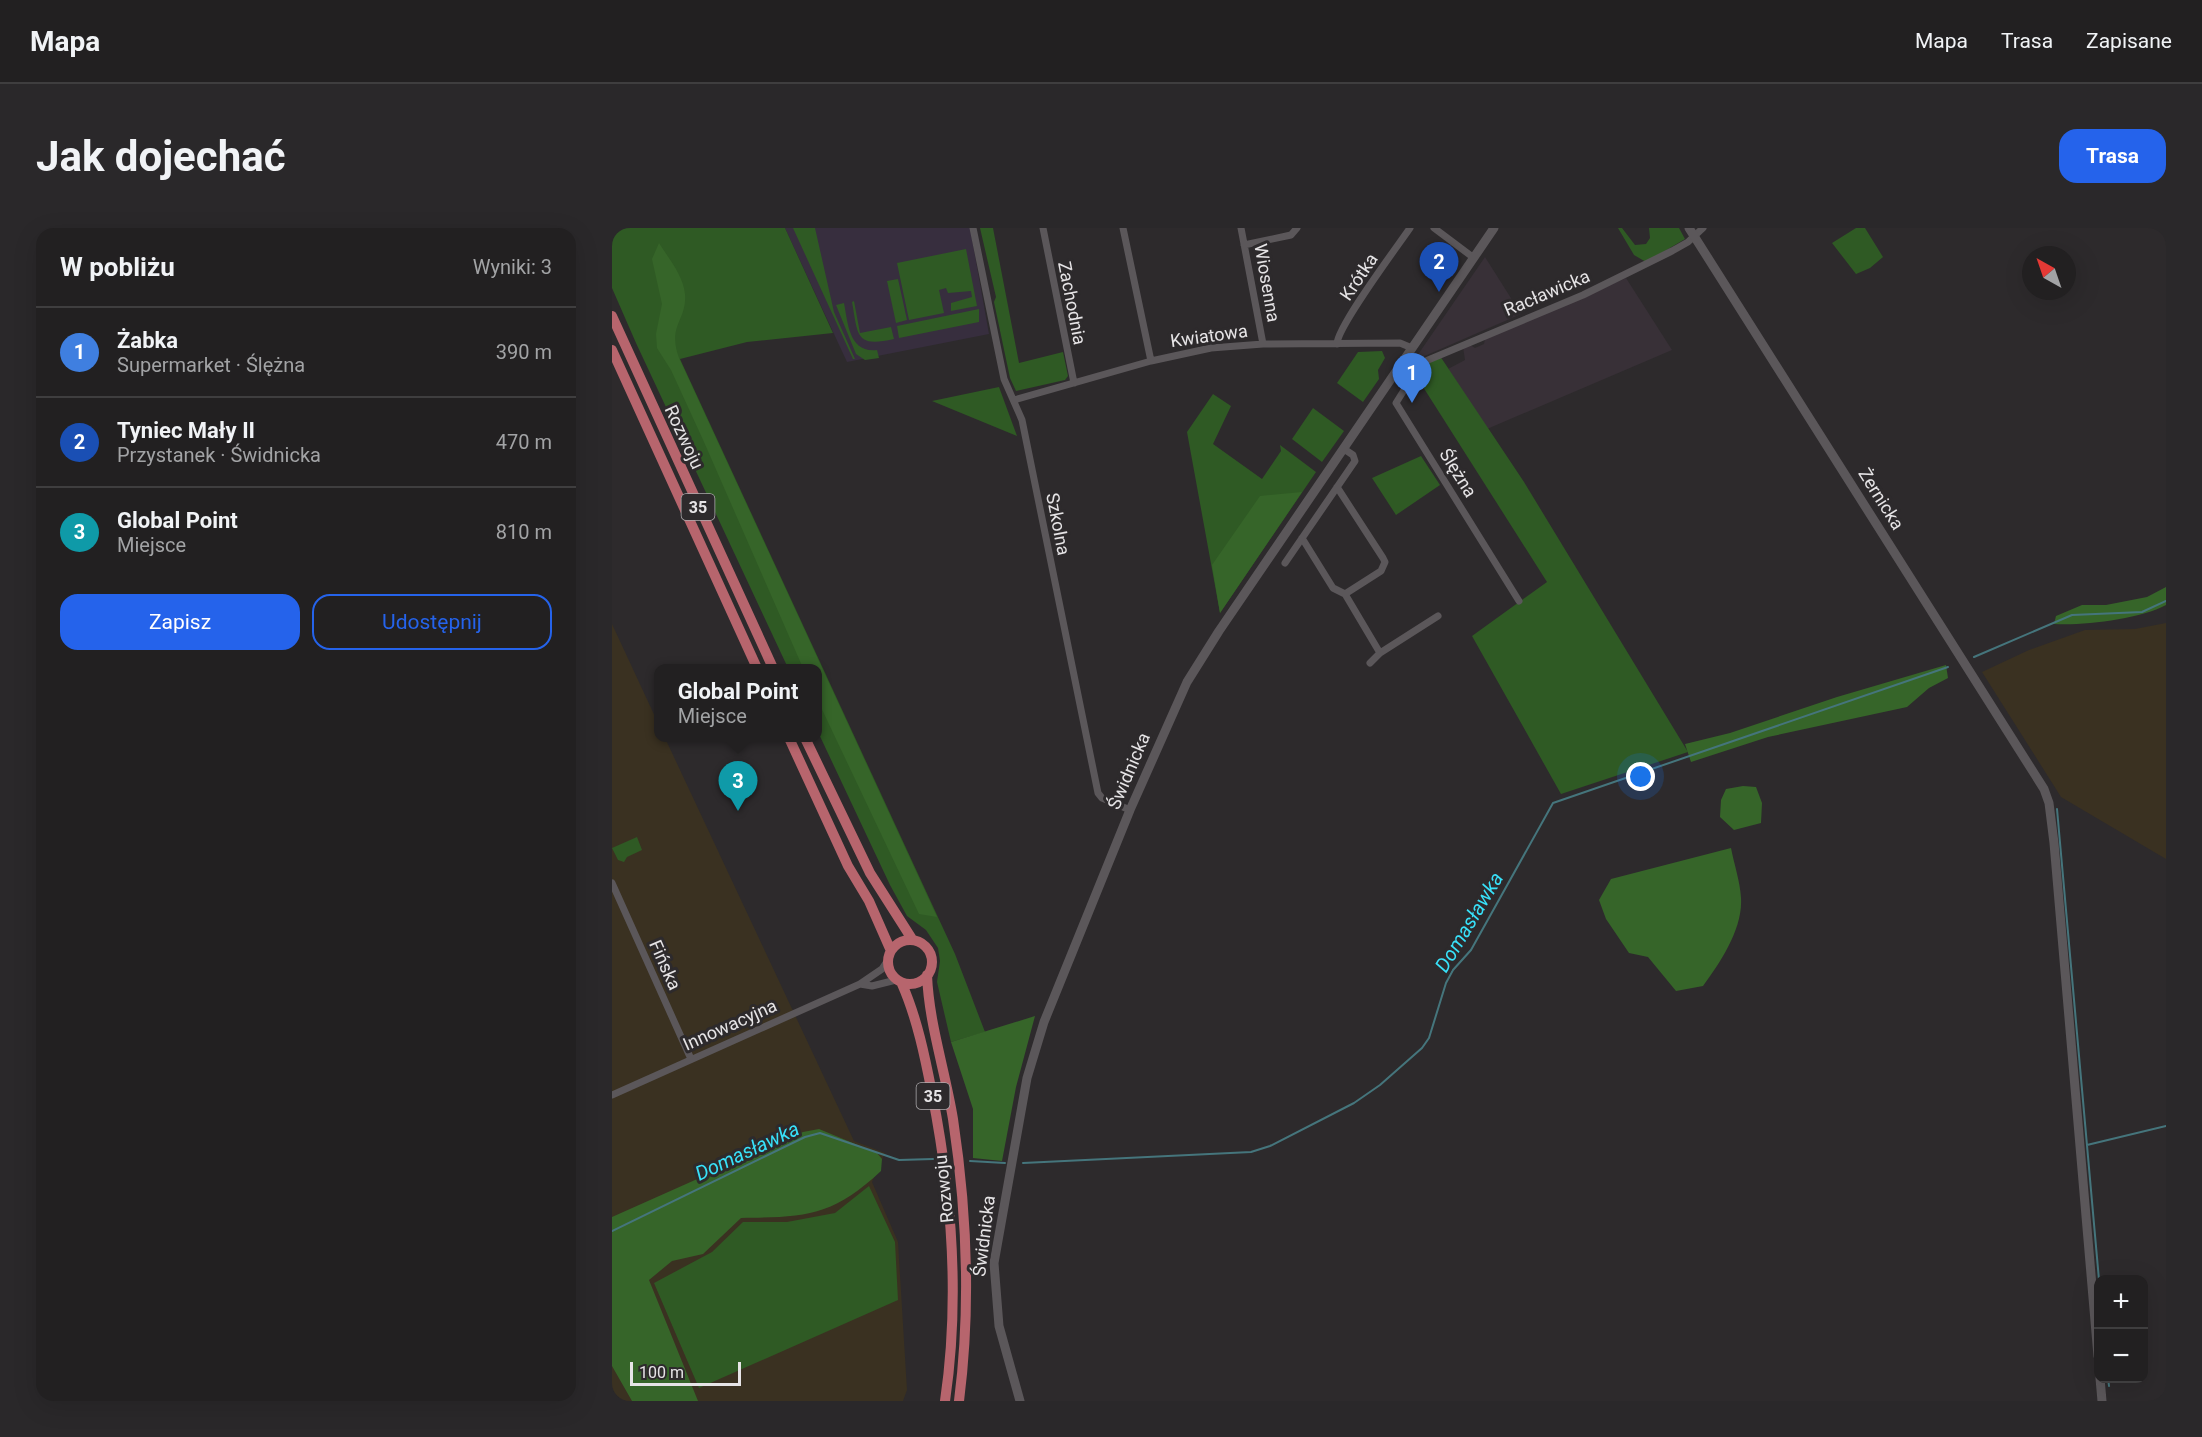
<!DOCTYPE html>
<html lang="pl">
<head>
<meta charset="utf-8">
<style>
	:root { --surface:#222021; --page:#2a282a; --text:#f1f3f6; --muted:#a2a3a5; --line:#3f3e3f; --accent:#2563eb }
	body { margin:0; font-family:Roboto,sans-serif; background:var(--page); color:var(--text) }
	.controls { position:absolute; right:18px; bottom:18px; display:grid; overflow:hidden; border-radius:12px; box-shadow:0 6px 24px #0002 }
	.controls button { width:54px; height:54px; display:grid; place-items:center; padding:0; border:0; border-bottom:2px solid var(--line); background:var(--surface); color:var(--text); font:30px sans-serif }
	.compass { position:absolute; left:1410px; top:18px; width:54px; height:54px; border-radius:50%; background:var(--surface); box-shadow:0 6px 24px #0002; rotate:320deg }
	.scale { position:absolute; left:18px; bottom:15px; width:111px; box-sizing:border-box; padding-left:6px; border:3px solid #e6e4e6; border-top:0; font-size:16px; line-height:21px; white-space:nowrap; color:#e6e4e6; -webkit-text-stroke:4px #2d2a2c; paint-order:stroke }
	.you { position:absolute; left:1029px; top:549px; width:21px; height:21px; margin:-15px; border:4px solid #fff; border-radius:50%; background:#1a73e8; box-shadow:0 0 0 9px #1a73e833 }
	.badge { display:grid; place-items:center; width:39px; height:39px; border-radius:50%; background:var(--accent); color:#fff; font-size:20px; font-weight:700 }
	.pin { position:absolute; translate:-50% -50px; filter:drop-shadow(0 2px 3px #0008) }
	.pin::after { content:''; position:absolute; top:32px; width:21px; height:18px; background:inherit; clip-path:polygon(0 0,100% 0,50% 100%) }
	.popup { position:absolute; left:42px; top:436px; width:168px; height:78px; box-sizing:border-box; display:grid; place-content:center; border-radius:12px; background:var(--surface); filter:drop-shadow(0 2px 4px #0005); font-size:20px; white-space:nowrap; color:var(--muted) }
	.popup b { font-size:22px; color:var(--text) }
	.popup::after { content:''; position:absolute; left:50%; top:100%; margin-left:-12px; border:12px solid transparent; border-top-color:var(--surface) }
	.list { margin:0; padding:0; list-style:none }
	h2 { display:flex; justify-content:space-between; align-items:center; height:78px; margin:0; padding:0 24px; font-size:26px }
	h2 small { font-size:20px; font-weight:400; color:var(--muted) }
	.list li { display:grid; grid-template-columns:39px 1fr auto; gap:18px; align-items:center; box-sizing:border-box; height:90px; padding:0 24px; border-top:2px solid var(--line) }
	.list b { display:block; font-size:22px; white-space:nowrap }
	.list p { margin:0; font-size:20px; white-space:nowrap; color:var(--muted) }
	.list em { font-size:20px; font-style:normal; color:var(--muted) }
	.actions { display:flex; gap:12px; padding:18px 24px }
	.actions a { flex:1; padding:14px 0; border:2px solid var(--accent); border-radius:18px; text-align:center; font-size:21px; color:var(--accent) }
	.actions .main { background:var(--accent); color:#fff }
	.map { position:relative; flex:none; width:1554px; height:1173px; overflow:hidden; border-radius:18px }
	header { display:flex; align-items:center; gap:36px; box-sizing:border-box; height:84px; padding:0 30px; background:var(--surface); border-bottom:2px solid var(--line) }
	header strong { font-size:28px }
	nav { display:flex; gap:33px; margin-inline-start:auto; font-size:21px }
	.intro { display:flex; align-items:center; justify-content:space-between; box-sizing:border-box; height:144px; padding:0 36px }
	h1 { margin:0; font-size:42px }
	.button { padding:15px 27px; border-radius:18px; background:var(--accent); color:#fff; font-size:21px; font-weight:700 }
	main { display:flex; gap:36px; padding:0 36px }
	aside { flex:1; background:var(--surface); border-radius:18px; box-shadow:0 6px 24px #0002 }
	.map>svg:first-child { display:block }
	.built { fill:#383037 }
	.industrial { fill:#3a3121 }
	.education { fill:#372e3e }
	.green { fill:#2f5a24 }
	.forest { fill:#366529 }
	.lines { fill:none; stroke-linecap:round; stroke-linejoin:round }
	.stream { stroke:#45757c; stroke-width:2 }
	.street { stroke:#5b575a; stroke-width:7 }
	.secondary { stroke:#5b575a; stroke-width:9 }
	.primary { stroke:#b7656d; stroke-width:10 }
	.labels { text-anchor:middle; stroke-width:6; stroke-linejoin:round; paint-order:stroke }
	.shield { fill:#2d2a2c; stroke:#aeacae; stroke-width:1.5 }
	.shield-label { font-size:16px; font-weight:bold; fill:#e6e4e6 }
	.street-label { font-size:18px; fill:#e6e4e6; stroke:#2d2a2c }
	.water-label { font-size:20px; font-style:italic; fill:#38e1f9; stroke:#2d2a2c }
</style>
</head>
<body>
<header>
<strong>Mapa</strong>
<nav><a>Mapa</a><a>Trasa</a><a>Zapisane</a></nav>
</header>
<div class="intro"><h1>Jak dojechać</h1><a class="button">Trasa</a></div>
<main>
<aside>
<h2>W pobliżu<small>Wyniki: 3</small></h2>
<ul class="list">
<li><span class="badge" style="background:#3f7fe0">1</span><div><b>Żabka</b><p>Supermarket · Ślężna</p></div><em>390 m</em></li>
<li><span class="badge" style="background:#1a4fb4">2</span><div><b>Tyniec Mały II</b><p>Przystanek · Świdnicka</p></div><em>470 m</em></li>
<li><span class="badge" style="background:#0f9aa8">3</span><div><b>Global Point</b><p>Miejsce</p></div><em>810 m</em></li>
</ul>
<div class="actions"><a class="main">Zapisz</a><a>Udostępnij</a></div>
</aside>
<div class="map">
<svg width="1554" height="1173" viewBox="0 0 1554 1173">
	<rect width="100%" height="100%" fill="#2d2a2c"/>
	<path class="built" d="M873,29L909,86L808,130L805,128Z
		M1014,50L1060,122L875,201L836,141L853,132L851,119L858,117L863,120L872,116L873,111Z"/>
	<path class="industrial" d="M1554,395V631L1449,569L1370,444L1417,422L1473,402L1523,401Z
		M0,396L46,495V510H53L242,913L273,925L260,954L286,1014L295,1162L291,1173H0Z"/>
	<path class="education" d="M173,0H358L377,106L235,134Z"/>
	<path class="green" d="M0,0H173L221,105L135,114L68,131L343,726L373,804L339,814L325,754L328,733L326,720L314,702L295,688L278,657L206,504V440H176L24,115L0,60Z
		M181,0H203L222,84L243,131H241Z
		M368,0H381L407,135L451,124L456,148L453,152L404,163L398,150L382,74L384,69Z
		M1006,0H1010L1023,17L1034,16L1038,10L1037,0H1067L1073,11L1034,34L1022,27Z
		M1244,0H1253L1271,29L1258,40L1244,46L1220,15Z
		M354,21L365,78L339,83V75L360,69L359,63L336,65L334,60L327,62L332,85L297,92L285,35Z
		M286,51L295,92L284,95L275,53Z
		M242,73L248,105L279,99L282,111C243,120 246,107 240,74Z
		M232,75C236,96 237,125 265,122L267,130L253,132L244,126L224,77Z
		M367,81V94L287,110L285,98Z
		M770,123L773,130L766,142L767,151L751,174L725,155L746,124Z
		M828,128L912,254L1076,524L949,566L860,408L935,354L806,151L817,134Z
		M387,159L405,208L320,173Z
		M601,166L619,178L601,216L650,251L669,223L668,217L704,244L608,385L575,204Z
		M701,180L732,203L710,234L680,211Z
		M809,228L828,257L784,287L760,250Z
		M25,609L30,622L15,629L12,634L6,632L0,620Z
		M257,958L283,1014L286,1072L87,1160L42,1055L100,1024L131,994H175L223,985Z"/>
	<path class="forest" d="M47,15C57,31 71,47 73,66C75,93 55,97 67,130L325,689L307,686L206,473V440H191L92,214L59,142L45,120L44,106L50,76L40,31Z
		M690,264L608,385L600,337L648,268Z
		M1554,359V377C1528,391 1471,398 1442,396L1444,388L1470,377H1494L1535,369Z
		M1334,437L1336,450L1317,460L1295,479L1156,509L1079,534L1073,516L1118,505L1225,469Z
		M1131,558L1144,559L1150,575L1149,595L1122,602L1108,589L1109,572L1114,561Z
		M1119,620C1122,636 1128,653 1129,670C1131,701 1108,735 1091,758L1064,763L1036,729L1017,725L994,691L987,672L999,651Z
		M423,788L404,859L390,933L361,930V881L339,814Z
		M207,901L265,925L270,931L269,943C220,989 193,989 129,990L91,1026L60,1033L37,1052L86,1173H20L0,1138V989L191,904Z"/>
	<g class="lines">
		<path class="stream" d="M1362,429L1460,387L1530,384L1554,373
			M1445,581L1487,1052
			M1475,917L1554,898
			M358,933L393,935
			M411,935L639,924L658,918L742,875L768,857L810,820L817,810L834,755L841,742L859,722L941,575L1336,439
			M0,1003L193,909L208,905L287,932L321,931
			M1496,1150L1497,1158"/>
		<path class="street" d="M361,0L392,151L410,192L486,565L490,570L518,582
			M431,0L462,155
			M511,0L539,133
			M629,0L651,116
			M822,0L862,30
			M632,17L679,7L685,0
			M725,116C725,99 785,19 798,0
			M795,128L809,135L971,67L1060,23L1076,14L1091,0
			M809,135L784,175L907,373
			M402,172L539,133L599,120L651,116L788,115L800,120
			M690,310L721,360L733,366L769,343L773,334L771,330L725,259
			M673,335L743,233L741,227L732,221
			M733,366L768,425
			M758,435L768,425L826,388
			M0,655L79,831
			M248,756L260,758L284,752
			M0,867L248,756L270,741L276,732"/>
		<path class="secondary" d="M1077,0L1432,561L1437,575L1442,615L1486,1128
			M1488,1150L1490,1173
			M408,1173L387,1098L382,1035L415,850L432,794L518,582L575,454L607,403L882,0"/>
		<path class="primary" d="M0,88L161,440
			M0,122L145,440
			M177,510L236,638L257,673L279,723
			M193,510L258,645L300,711
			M276 734a22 22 0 1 1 44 0a22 22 0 1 1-44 0Z
			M315,747C317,796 333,842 341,891C355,984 359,1079 347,1173
			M290,756C305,790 313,829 320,865C340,966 348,1071 333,1173"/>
	</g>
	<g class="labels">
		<g class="shield">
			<rect x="69.5" y="266" width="33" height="26" rx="4.5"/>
			<rect x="304.5" y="855" width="33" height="26" rx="4.5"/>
		</g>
		<g class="shield-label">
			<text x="86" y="285">35</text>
			<text x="321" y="874">35</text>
		</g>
		<g class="street-label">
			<text transform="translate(747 49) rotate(-56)" y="6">Krótka</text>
			<text transform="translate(655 55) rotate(80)" y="6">Wiosenna</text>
			<text transform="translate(935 65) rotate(-23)" y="6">Racławicka</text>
			<text transform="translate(460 75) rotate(79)" y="6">Zachodnia</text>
			<text transform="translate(597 108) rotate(-8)" y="6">Kwiatowa</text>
			<text transform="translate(72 209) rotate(65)" y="6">Rozwoju</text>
			<text transform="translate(846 245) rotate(58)" y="6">Ślężna</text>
			<text transform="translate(1269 271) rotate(58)" y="6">Żernicka</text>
			<text transform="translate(446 296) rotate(79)" y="6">Szkolna</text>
			<text transform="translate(517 543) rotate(-67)" y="6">Świdnicka</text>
			<text transform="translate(53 737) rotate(66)" y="6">Fińska</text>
			<text transform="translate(118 797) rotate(-24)" y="6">Innowacyjna</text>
			<text transform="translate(332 961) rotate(-96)" y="6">Rozwoju</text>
			<text transform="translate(372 1008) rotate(-83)" y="6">Świdnicka</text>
		</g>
		<g class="water-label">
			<text transform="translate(857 694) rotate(-59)" y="7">Domasławka</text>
			<text transform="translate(135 923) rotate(-25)" y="7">Domasławka</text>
		</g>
	</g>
</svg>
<div class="controls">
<button>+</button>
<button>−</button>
</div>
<svg class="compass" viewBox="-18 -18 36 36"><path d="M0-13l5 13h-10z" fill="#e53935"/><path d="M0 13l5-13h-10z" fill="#a2a3a5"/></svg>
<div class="scale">100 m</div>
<div class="you"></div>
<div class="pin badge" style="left:800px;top:175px;background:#3f7fe0">1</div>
<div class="pin badge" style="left:827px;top:64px;background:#1a4fb4">2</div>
<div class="pin badge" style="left:126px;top:583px;background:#0f9aa8">3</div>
<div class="popup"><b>Global Point</b>Miejsce</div>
</div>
</main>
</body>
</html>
